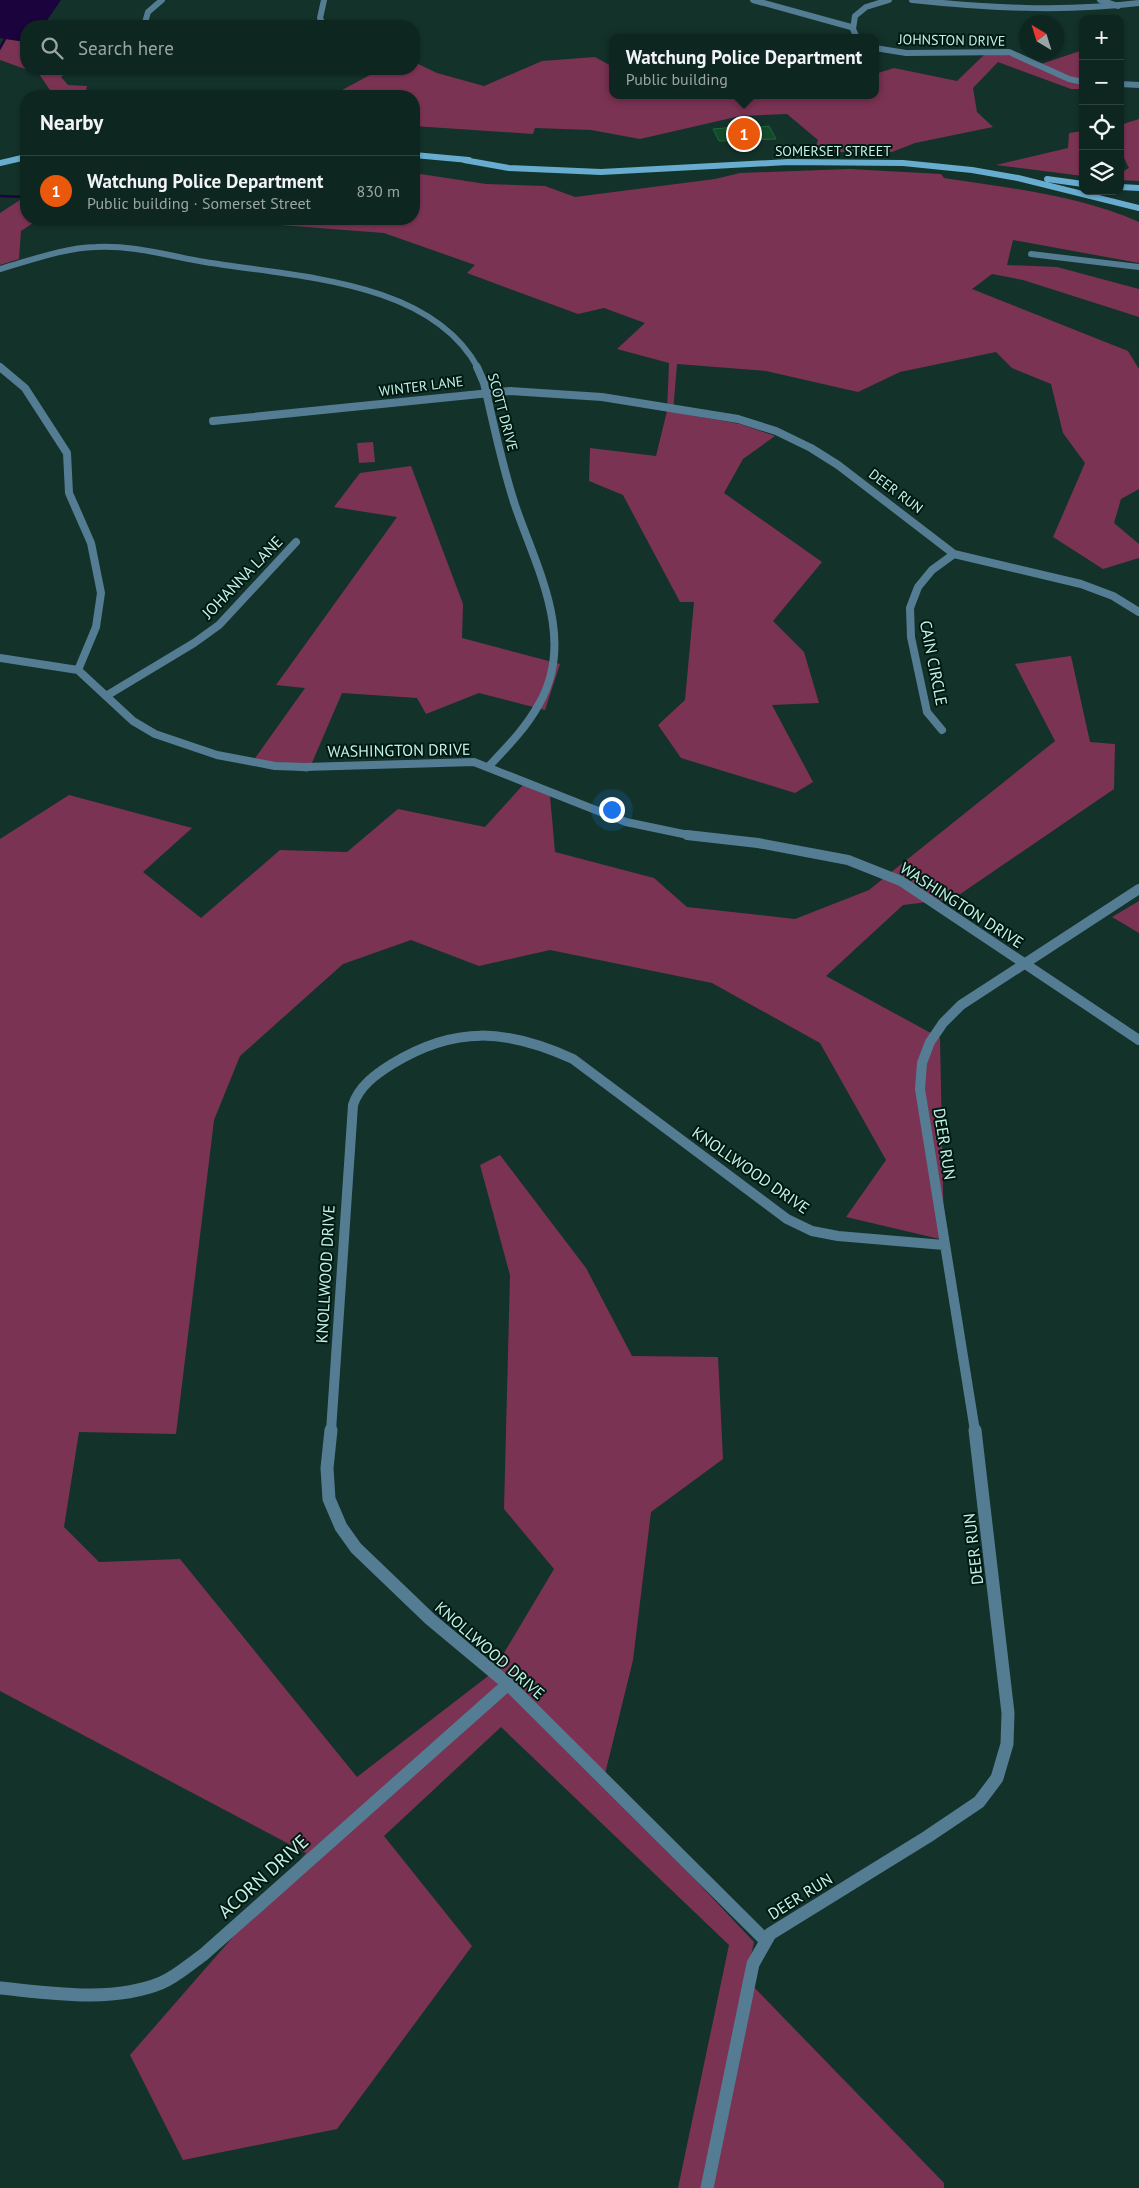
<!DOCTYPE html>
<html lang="en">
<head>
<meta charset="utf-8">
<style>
	:root { --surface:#0e2620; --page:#1c322d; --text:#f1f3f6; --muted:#9ba5a5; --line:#2e433e; --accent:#ea580c }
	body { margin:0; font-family:"PT Sans",sans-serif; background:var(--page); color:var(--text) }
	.controls { position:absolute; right:15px; top:15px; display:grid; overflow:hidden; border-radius:10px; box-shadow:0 1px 4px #0004 }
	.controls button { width:45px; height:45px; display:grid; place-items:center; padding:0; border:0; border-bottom:1px solid var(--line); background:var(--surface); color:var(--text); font:25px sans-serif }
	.compass { position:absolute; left:1019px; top:15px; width:45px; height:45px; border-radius:50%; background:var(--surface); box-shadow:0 1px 4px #0004; rotate:322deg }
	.you { position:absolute; left:611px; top:809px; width:18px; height:18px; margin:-12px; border:4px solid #fff; border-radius:50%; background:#1a73e8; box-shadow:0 0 0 8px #1a73e833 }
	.badge { display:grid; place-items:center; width:32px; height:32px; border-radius:50%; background:var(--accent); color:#fff; font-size:16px; font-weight:700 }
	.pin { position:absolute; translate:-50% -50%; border:2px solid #fff; box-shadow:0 1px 5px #0006 }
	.popup { position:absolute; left:609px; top:34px; width:270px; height:65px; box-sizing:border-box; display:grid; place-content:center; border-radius:10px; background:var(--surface); filter:drop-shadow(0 1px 4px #0005); font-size:16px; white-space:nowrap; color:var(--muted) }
	.popup b { font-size:19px; color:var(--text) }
	.popup::after { content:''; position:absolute; left:50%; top:100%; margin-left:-10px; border:10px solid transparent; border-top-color:var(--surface) }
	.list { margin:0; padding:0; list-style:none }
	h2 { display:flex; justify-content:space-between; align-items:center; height:65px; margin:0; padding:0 20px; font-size:21px }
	h2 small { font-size:16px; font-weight:400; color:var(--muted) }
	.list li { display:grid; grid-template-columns:32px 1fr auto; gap:15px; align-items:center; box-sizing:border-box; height:70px; padding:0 20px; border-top:1px solid var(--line) }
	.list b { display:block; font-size:19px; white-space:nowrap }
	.list p { margin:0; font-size:16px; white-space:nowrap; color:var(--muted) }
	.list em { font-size:16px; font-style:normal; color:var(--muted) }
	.icon { flex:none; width:28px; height:28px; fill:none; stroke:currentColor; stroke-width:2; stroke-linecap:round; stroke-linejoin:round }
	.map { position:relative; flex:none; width:1139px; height:2188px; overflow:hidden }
	.search { position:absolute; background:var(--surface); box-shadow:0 1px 4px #0004; left:20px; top:20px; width:400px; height:55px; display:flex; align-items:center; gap:12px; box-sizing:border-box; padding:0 18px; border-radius:20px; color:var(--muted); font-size:19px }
	.panel { position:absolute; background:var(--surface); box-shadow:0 1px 4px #0004; left:20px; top:90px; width:400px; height:135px; border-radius:20px }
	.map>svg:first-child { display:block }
	.green { fill:#7b3354 }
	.water { fill:#1b033e }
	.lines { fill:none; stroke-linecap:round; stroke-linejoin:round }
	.stream { stroke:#1b033e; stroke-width:2.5 }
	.building { fill:#134b2a; stroke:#1d673c }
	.minor-far3 { stroke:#547d94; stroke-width:6 }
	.minor-far2 { stroke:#547d94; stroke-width:8 }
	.minor-far1 { stroke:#547d94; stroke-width:10 }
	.minor { stroke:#547d94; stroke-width:13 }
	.tertiary { stroke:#547d94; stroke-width:6 }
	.secondary { stroke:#68acd0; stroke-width:6 }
	.labels { text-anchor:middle; stroke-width:4; stroke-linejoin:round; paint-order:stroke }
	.far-street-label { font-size:14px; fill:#c5f2e4; stroke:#001912 }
	.street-label { font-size:16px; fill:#c5f2e4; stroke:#001912 }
	.near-street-label { font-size:19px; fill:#c5f2e4; stroke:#001912 }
</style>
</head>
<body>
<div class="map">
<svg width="1139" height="2188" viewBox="0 0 1139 2188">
	<rect width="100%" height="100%" fill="#13322a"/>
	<path class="green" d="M5,39L26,42V69H70L61,77L68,85L87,86L85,96H54L39,74L0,60V51Z
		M989,50L1041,64L1083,50V89H1071L998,62L973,88L977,112L993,127L915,143L892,152H814L818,140L787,114L740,116L640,139L591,130L535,128L533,134L414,126V96H331L381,69H414V62L437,73L484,86L542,61L595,57L613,67V76L609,78L613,80V95H875V74L894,68L957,81Z
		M1139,119V181L1120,180V173L1129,168L1124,158L1120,157V125Z
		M1083,131V176L996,165L1068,148L1069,133Z
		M849,169L941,174L944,178C1009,188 1078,195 1139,222V263L1013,240L1007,265L1057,267L1139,289V317L1023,280L992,274L972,289L1128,351L1139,369V489L1121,499L1114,523L1139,544V558L1103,569L1053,537L1085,463L1063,433L1051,384L1012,368L996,352L900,372L858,392L766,371L677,364L673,412L740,424L775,436L743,459L724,493L822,562L773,621L804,652L819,703L772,705L813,782L795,793L681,758L658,725L685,700L694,602H680L623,495L589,481L590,448L656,456L667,411L669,363L617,349L645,323L604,308L578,314L467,273L475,265L384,233L202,219H414V173L486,184L545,186L575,197L715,179L740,173Z
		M20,200H26V219H51H39L21,231L19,259L0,265V213Z
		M373,442L375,462L359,463L357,443Z
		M411,466L463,604L462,638L560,664L545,710L479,693L426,714L417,698L342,693L308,772L251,764L305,688L276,685L397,517L334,507L360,473Z
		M1071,656L1090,742L1115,744L1114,789L953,899L903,905L826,976L940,1038L944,1240L846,1217L886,1160L820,1043L712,983L550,950L479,966L411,940L343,964L240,1056L214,1120L176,1434L79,1432L64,1527L99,1562L180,1559L357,1777L492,1673L554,1569L504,1509L510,1275L480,1165L500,1155L586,1268L632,1356L718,1357L723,1459L651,1512L633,1660L603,1782L754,1942L746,1979L944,2183V2188H678L729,1945L501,1727L384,1836L472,1946L337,2129L183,2160L130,2055L306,1853L0,1691V839L69,795L192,828L143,872L201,918L280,850L347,852L398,809L485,827L523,785L550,796L555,852L654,878L687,907L795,919L869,890L1055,741L1015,664Z
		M1139,901V933L1112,917Z"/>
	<path class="water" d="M0,0H61L43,26H26V42L0,38Z"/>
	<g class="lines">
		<path class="stream" d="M0,48L5,39
			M0,196L26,197"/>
	</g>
	<path class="building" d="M759,125L760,127L769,126L776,139L719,141L713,129Z"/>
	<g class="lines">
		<path class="minor-far3" d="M324,0L320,18L324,26
			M753,0L851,27
			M1100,0L1118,6
			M144,26L148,12L162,0
			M141,69V71
			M1031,254L1139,267
			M0,269C32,260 63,248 96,247C133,245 169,256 205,262C293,277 430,279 478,368"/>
		<path class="minor-far2" d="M0,367L25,388L67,453L69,493L91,543L101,593L96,627L78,670L133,721L155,734L217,755L275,766L305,767L474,762L626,822L693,836
			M477,367L484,383C494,425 502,467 516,508C538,571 576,640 539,704C526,728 507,747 489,766
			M213,421L510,391L602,397L738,419L776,431L811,448L838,465L954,554L1081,584L1113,596L1139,612
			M0,658L78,670
			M106,696L194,643L219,625L296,542
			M942,730L927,712L911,637L910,608L918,587L932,570L954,554"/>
		<path class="minor-far1" d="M687,835L758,843L848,860L901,881L1139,1040
			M331,1431L353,1105C359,1086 376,1074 392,1064C455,1025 507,1029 573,1059L787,1219L812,1231L838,1236L944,1245
			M975,1431L920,1089L922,1063L930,1042L943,1023L961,1005L1139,889"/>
		<path class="minor" d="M331,1430L327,1468L329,1499L341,1527L356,1548L430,1619L508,1684L765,1940
			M0,1988C51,1993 112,2003 161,1983C176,1977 190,1964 203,1955L508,1684
			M707,2188L753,1964L770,1934L927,1837L979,1802L997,1778L1007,1744L1008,1713L975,1430"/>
		<path class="tertiary" d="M912,0C988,8 1063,12 1139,3
			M857,38L853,29L855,16L866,7L889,0
			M875,48L906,53L1009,52L1069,79L1083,82
			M1120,84L1139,85"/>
		<path class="secondary" d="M414,155L469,160
			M464,160L509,168L601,172L788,162L903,163L972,170L1018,178L1139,208
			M0,163L26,157
			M1047,179L1083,184
			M1120,187L1139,188"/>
	</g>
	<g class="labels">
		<g class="far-street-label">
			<text transform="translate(952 40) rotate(1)" y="5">JOHNSTON DRIVE</text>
			<text x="833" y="156">SOMERSET STREET</text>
			<text transform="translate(421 386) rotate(-7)" y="5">WINTER LANE</text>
			<text transform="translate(503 412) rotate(75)" y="5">SCOTT DRIVE</text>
			<text transform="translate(896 491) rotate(37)" y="5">DEER RUN</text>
		</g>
		<g class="street-label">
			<text transform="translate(242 577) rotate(-46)" y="6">JOHANNA LANE</text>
			<text transform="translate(934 663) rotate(79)" y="6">CAIN CIRCLE</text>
			<text transform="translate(399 750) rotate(-1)" y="6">WASHINGTON DRIVE</text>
			<text transform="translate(962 905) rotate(33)" y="6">WASHINGTON DRIVE</text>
			<text transform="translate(945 1144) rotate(81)" y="6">DEER RUN</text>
			<text transform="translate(751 1170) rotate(35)" y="6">KNOLLWOOD DRIVE</text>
			<text transform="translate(325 1274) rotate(-87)" y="6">KNOLLWOOD DRIVE</text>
			<text transform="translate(973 1549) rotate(-97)" y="6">DEER RUN</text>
			<text transform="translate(490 1650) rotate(41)" y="6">KNOLLWOOD DRIVE</text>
			<text transform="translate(800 1896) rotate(-32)" y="6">DEER RUN</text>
		</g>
		<g class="near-street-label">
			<text transform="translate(263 1876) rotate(-42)" y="7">ACORN DRIVE</text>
		</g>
	</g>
</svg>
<div class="controls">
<button>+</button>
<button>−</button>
<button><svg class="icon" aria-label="locate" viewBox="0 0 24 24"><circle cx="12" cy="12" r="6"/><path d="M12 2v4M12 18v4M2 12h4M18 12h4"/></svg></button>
<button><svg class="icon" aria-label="layers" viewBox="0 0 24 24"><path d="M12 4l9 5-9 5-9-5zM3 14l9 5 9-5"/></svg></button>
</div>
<svg class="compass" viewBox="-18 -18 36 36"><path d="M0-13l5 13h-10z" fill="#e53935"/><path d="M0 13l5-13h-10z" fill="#9ba5a5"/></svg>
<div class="you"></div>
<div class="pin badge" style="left:744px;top:134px">1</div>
<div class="popup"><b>Watchung Police Department</b>Public building</div>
<div class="search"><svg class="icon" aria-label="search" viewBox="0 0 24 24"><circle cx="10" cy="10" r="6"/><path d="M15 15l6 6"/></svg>Search here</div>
<section class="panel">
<h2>Nearby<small></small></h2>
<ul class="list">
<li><span class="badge">1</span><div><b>Watchung Police Department</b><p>Public building · Somerset Street</p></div><em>830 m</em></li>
</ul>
</section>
</div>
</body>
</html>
